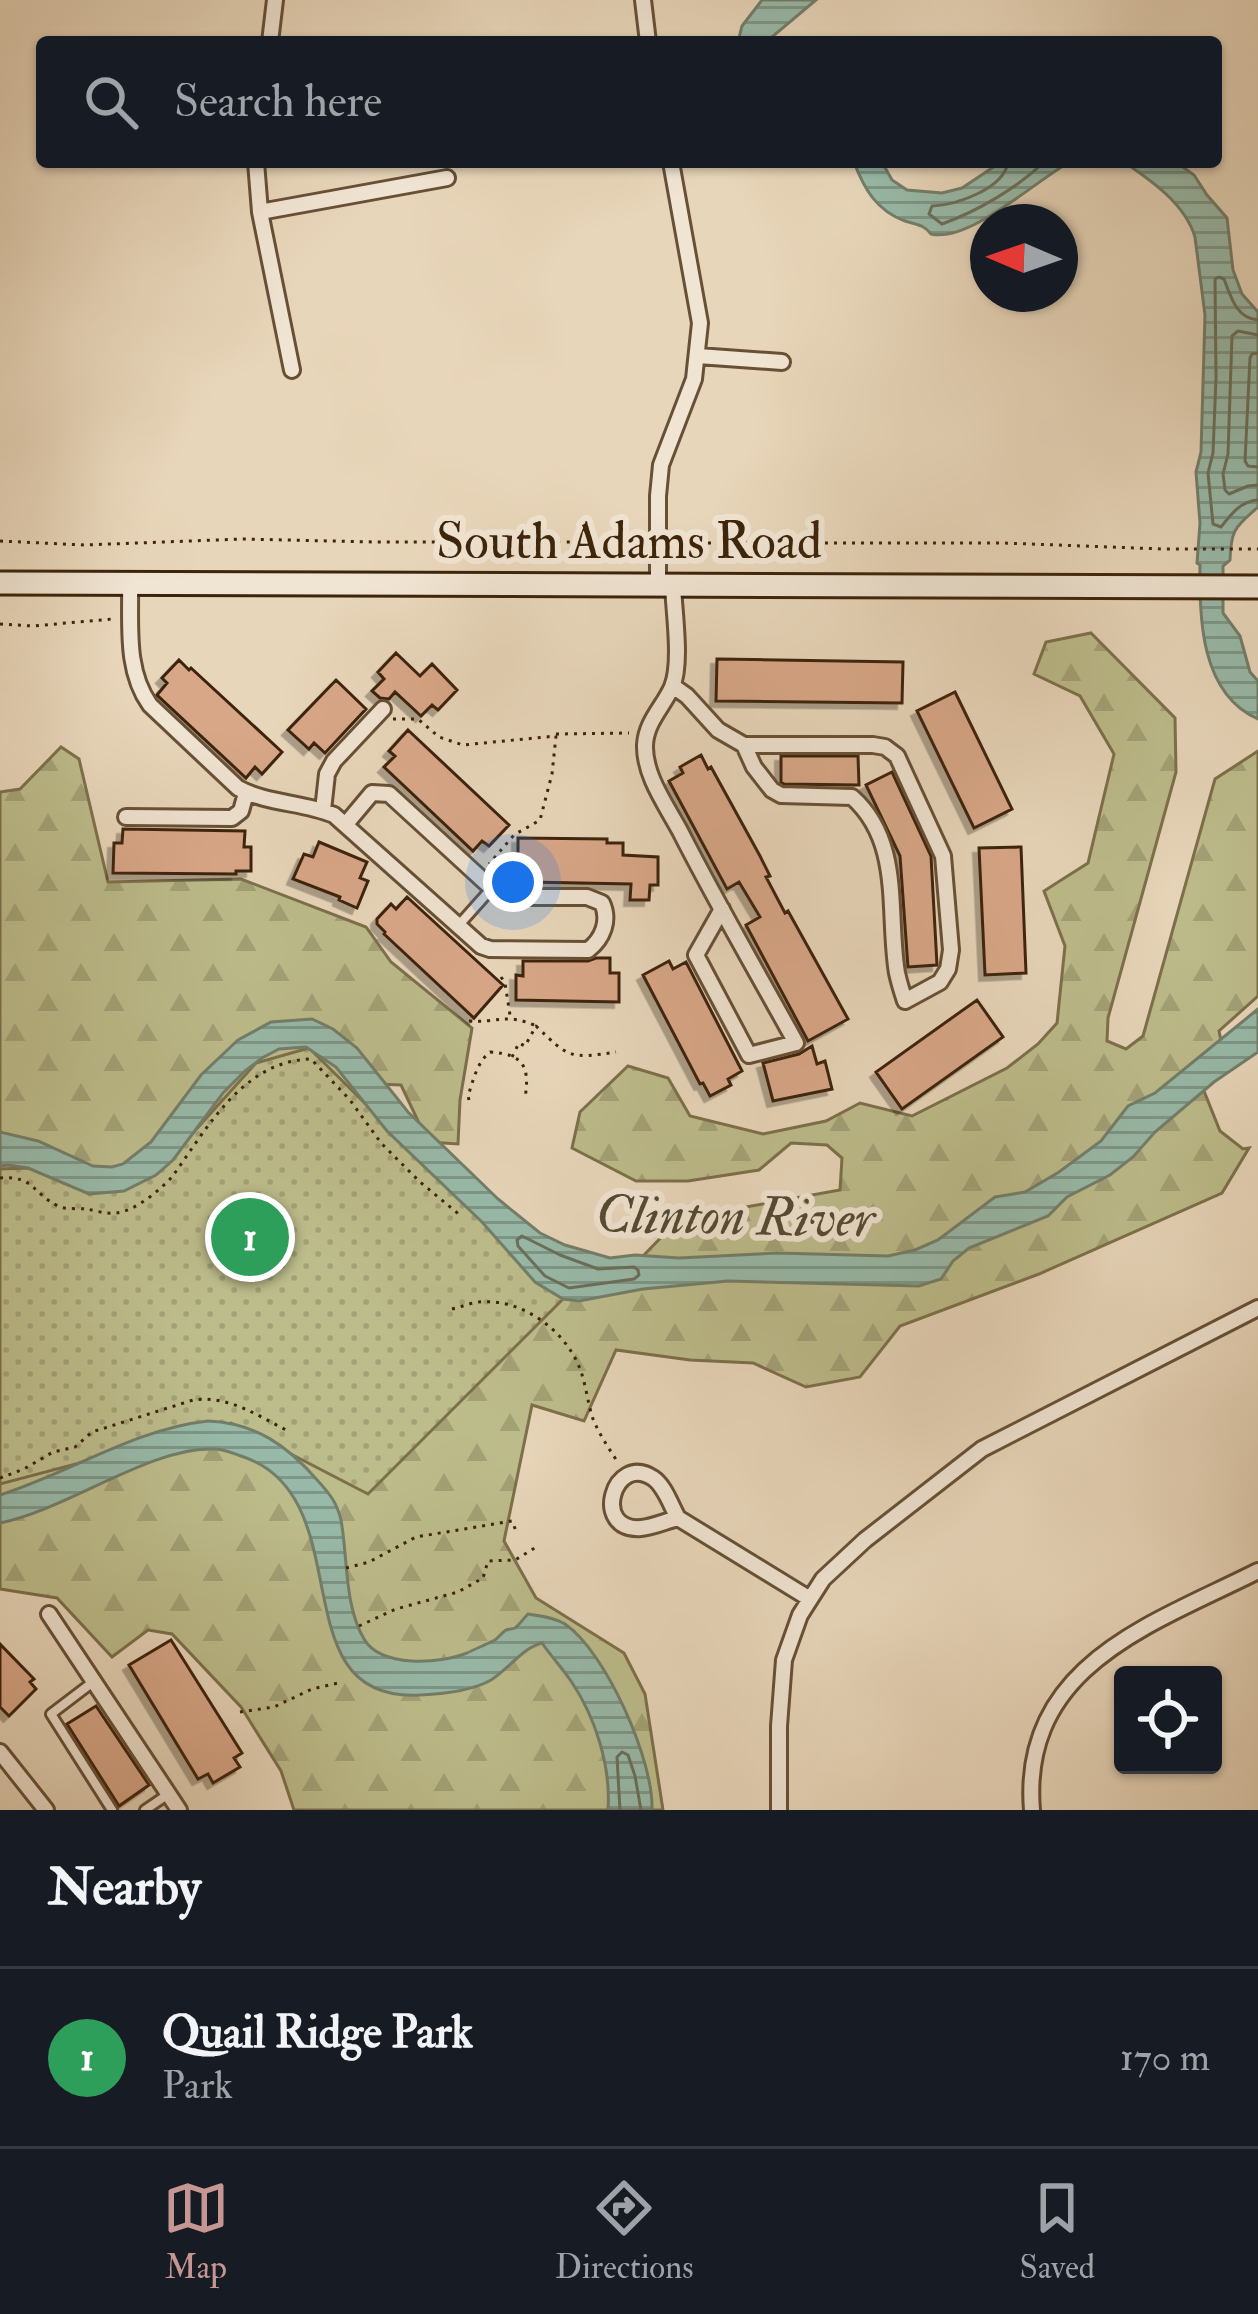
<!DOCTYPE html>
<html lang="en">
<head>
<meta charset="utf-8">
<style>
	:root { --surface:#171b24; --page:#20242c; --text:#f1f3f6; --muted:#9ea1a6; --line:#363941; --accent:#c59692 }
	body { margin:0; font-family:"IM FELL Double Pica",serif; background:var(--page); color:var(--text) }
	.controls { position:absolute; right:36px; bottom:36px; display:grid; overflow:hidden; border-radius:12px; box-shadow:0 3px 9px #0004 }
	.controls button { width:108px; height:108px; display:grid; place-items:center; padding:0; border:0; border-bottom:3px solid var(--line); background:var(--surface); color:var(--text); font:60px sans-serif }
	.compass { position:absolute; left:970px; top:204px; width:108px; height:108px; border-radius:50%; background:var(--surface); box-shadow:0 3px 9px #0004; rotate:272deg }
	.you { position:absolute; left:513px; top:882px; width:42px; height:42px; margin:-30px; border:9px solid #fff; border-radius:50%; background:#1a73e8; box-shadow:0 0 0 18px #1a73e833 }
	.badge { display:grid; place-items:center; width:78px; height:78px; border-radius:50%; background:var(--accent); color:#fff; font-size:39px; font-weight:700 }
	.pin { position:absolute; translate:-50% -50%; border:6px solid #fff; box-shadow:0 3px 12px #0006 }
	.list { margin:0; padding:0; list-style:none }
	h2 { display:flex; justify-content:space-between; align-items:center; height:156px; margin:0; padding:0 48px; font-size:51px }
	h2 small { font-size:39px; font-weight:400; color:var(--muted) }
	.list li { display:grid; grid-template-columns:78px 1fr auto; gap:36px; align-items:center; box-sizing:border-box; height:180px; padding:0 48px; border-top:3px solid var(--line) }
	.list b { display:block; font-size:45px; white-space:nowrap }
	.list p { margin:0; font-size:39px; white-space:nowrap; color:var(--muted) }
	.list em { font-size:39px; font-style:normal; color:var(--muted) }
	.icon { flex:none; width:66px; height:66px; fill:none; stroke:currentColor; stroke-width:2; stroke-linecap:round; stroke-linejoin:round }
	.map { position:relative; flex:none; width:1258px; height:1810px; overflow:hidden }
	.search { position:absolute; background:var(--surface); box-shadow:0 3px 9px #0004; left:36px; right:36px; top:36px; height:132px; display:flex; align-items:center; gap:30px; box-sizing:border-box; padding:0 42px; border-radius:12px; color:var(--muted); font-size:45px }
	.sheet { height:336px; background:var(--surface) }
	nav { display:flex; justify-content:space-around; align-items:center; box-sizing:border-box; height:168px; border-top:3px solid var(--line); background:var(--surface); font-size:33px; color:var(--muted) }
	nav a { display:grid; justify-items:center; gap:6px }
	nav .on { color:var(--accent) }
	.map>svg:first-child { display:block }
	.forest { fill:url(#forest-firs); stroke:#7c704a; stroke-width:3 }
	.park { fill:url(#park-dots); stroke:#7c704a; stroke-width:3 }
	.water { fill:url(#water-rules); stroke:#737e69; stroke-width:3 }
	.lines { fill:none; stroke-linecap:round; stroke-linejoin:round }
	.shore { stroke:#6a6f5a; stroke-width:3 }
	.building { fill:#d8a788; stroke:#3c240a; stroke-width:3; filter:url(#shadow) }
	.lane-casing { stroke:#675036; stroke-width:14 }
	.street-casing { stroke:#675036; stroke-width:20 }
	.secondary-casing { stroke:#3c240a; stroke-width:27 }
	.path { stroke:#3c240a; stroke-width:3; stroke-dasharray:3 6; stroke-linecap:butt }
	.lane { stroke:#f0e4d2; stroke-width:8 }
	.street { stroke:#f0e4d2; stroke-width:14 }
	.secondary { stroke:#f0e4d2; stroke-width:21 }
	.labels { text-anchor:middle; stroke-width:12; stroke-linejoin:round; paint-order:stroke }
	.street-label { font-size:51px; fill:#3c240a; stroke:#f0e4d2 }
	.water-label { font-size:54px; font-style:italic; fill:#534a32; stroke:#f0e4d2 }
</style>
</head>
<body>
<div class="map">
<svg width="1258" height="1810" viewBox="0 0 1258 1810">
	<defs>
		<pattern id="forest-firs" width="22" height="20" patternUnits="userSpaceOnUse" patternTransform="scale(3)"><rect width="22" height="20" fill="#bdbc8b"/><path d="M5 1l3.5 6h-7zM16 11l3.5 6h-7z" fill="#a3a177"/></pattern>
		<pattern id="park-dots" width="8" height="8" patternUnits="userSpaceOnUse" patternTransform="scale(3)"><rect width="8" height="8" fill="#bdbc8b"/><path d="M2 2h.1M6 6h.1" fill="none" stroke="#a3a177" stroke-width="1.8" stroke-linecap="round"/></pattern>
		<pattern id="water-rules" width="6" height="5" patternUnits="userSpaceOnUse" patternTransform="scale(3)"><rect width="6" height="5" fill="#98baa9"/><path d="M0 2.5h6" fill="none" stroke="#7d9788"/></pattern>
		<filter id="shadow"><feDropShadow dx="-5.5" dy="5.5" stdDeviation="0" flood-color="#0004"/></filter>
	</defs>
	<rect width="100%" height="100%" fill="#e8d6ba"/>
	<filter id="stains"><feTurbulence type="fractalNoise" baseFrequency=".00167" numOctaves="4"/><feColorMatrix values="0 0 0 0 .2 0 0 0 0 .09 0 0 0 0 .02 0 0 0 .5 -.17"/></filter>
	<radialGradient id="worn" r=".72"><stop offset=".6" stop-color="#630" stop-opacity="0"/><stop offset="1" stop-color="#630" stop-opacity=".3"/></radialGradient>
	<path class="forest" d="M1091,633L1175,718L1176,772L1108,1018L1107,1041L1126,1049L1143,1036L1215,779L1258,751V996L1219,1031L1224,1055L1202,1086L1220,1131L1243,1149L1249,1148L1222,1193L1039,1274L900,1326L860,1377L806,1387L753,1363L690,1360L616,1350L584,1421L532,1405L504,1541L536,1598L624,1653L645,1694L663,1810H294L281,1771L241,1707L172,1634L148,1630L112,1657L57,1598L0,1589V792L20,789L61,747L79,759L108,882L241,879L366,927L391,962L472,1028L460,1100L458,1144L428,1142L401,1085L376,1084L486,1297L612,1288L679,1219L840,1190L842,1158L827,1145L791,1143L759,1170L688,1181H636L572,1148L580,1112L628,1066L668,1078L690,1116L763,1134L826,1121L860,1103L912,1116L1007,1068L1038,1044L1057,1023L1065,946L1044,891L1088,863L1114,754L1080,696L1034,674L1046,642Z"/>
	<path class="park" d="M309,1048L563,1299L368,1494L231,1423L0,1484V1169L28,1168L156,1174L256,1063Z"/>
	<path class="water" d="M762,0H816L766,42H738L742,26Z
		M854,162H882L892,180L907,190L942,193L962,188L1001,162H1070C1036,180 970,243 931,234C923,224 917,225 905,221C877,211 864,189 854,162Z
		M1124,162H1176L1194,175L1207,195L1227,218L1233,270L1242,294L1258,312V507C1236,527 1231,528 1230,560L1223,566V613L1240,636L1250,672L1258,681V719C1201,694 1199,619 1200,565L1197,563L1200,523L1196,472L1201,452L1205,315L1195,237C1185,204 1152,181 1124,162Z
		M1258,1009V1052L1214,1082L1155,1132L1133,1157L1110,1175L1067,1197L1048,1216L969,1248L953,1261L941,1279L919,1286L728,1281L643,1289L579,1301L563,1299L535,1282L482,1222L387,1131L336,1067L306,1047L279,1049L262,1058L245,1071L223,1093L173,1160L156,1175L124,1191L89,1194L28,1168L8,1165L0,1166V1132L38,1141L93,1166L112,1167L123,1164L151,1142L201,1075L238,1040L271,1022L312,1019L333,1029L357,1048L408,1112L498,1199L540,1233L565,1245L610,1258L635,1255L679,1258L777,1253L888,1256L915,1250L938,1240L995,1197L1025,1192L1059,1172L1101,1141L1128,1106L1155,1093Z
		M208,1421C256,1423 288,1446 318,1481C330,1494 337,1503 341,1520C348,1558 344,1605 364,1639C381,1668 440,1664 467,1653C475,1649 485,1645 493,1641C498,1639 501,1633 506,1630C509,1629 513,1629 515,1628C520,1624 523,1619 528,1614C540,1616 554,1617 565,1624C606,1652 654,1761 652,1810H608C611,1767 596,1718 571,1681C562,1668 551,1656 542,1643C522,1648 509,1669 491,1680C472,1691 442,1694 420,1695C276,1703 365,1496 241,1456C232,1453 224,1449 214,1449C152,1446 66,1510 0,1523V1495C70,1473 134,1429 208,1421Z"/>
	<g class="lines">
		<path class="shore" d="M1008,162C1004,189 956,205 932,206L929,214L942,224C978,211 1017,188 1044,162
			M1258,320C1236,318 1231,297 1224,279L1219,277L1215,279L1216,378L1213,453L1208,473L1213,524L1221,527C1231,514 1241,501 1258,500
			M1258,335L1238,331L1232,336L1228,454L1223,474L1225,490L1229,494L1248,486L1258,485
			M1258,353L1252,354L1250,358L1245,461L1248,466L1258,467
			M522,1236L560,1255L598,1269L634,1267L638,1270L639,1275L634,1279L569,1288L545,1276L518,1246L517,1240Z
			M620,1810L617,1757L622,1752L628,1755L635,1776L641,1810"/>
	</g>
	<path class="building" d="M396,653L420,676L432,664L457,690L438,710L432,705L421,716L395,692L389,699L380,698L372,691L384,679L378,672Z
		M717,659L903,662L902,703L716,701Z
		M179,660L189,670L191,668L282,752L262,774L255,767L246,778L157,695L167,683L162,678Z
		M336,680L366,709L325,753L314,743L309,749L288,730Z
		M955,692L1012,809L974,828L917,711Z
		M408,730L509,825L489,846L482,841L473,851L384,767L395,756L389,751Z
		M701,755L708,769L711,767L760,856L770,876L766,877L785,913L788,911L848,1019L808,1041L746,925L760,917L739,882L727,889L669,781L683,773L680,767Z
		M781,756H858L859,785L784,784L781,782Z
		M892,772L931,856L937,965L908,967L900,856L866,785Z
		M123,829L245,831L244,847H251V871H236V874L113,873L114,843H122Z
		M518,838L607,839V843H623V855L658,857V885H650L649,900H630L631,884L528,882V869L518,868Z
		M319,842L367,862L360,878L368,881L357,908L339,900L340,897L293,879L304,854L313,857Z
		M1021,847L1026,973L985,975L979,848Z
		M407,897L503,985L474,1018L384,934L385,932L377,924V919L391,904L396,909Z
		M596,958H610V973H619V1002L516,1000V975L523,976V961H588Z
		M669,961L673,969L686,962L742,1071L728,1079L731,1085L710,1096L703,1083L700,1084L643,975Z
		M977,1000L1003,1037L902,1109L876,1072Z
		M812,1046L817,1064L825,1061L832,1089L773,1101L763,1063L799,1054Z
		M171,1640L242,1753L234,1758L240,1767L213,1783L208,1774L198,1779L129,1665Z
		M0,1644L34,1679L30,1682L36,1689L9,1716L0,1707Z
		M96,1706L149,1785L119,1806L67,1724Z"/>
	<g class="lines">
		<g class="lane-casing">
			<path id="lane" d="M458,926L491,889
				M93,1682L51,1714L112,1810
				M145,1810L167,1795"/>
		</g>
		<g class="street-casing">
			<path id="street" d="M643,0L648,42
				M270,42L275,0
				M256,162L260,212L292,370
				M260,212L447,178
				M698,356L782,362
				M130,584C131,625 125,670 150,705L238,788C267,804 303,802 334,815L481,946L490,949L588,950C603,939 610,920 602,903L587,897H506L498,894L389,794L372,793L346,824
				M658,585V496L661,465L694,379L700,323L671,162
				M673,585C674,613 682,663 672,687C663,707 646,722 645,745C644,775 666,805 680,831C716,902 757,972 796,1043L749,1055L696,955L722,909
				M673,686L687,696L718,730L744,745L754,767L772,790L781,795L852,797C903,842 887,913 897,973C899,982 902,992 905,1001L940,982L948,969L951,950L943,856L897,756L885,747L873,745H744
				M323,810L327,774L334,761L383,709
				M126,817L232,818L241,811L246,793
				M678,1518C671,1506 665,1486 653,1478C613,1452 591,1532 641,1528C653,1527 666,1521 678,1518L810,1599
				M49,1614L179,1810
				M0,1752L46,1810
				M779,1810V1726L784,1660L800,1615L823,1579L865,1540L982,1449L1258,1308
				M1032,1810C1020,1665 1153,1624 1258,1571"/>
		</g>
		<g class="secondary-casing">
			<path id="secondary" d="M0,583L1258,587"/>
		</g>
		<path class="path" d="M0,541L84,545L243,539L375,542H644
			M672,543H1003L1163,549H1258
			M0,624L33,626L112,619
			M393,719H418L439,737L463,745L556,736L552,774L540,820L514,835L489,864
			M556,734L629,733
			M501,977L505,983L510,1015
			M469,1021C497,1023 506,1013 534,1025
			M512,1057L519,1043L525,1046L536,1026C569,1058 570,1059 616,1052
			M469,1100L468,1096C473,1081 477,1062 490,1052C524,1054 530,1067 525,1098
			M0,1178C34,1175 33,1194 58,1206C66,1210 78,1208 87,1209C96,1211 106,1214 116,1213C135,1211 159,1191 172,1177C208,1127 243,1061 311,1059L350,1100L381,1143L420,1182L461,1216
			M452,1309C461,1307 470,1303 479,1302C520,1298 562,1328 578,1364C586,1382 587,1401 593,1419C599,1434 608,1447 617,1461
			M0,1478L24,1469L53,1452L75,1447L92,1432L193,1400C229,1395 258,1416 290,1432
			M346,1568L369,1562L416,1537L512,1521L516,1531
			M359,1626L396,1609L458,1592L483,1578L488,1561L515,1560L538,1546
			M240,1712L274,1707L312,1689L338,1683"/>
		<use href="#lane" class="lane"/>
		<use href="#street" class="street"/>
		<use href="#secondary" class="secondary"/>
	</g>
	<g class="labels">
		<g class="street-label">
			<text x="629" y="558">South Adams Road</text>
		</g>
		<g class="water-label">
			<text transform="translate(735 1215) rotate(1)" y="19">Clinton River</text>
		</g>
	</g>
	<rect width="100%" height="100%" filter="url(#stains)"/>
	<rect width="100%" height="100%" fill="url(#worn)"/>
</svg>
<div class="controls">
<button><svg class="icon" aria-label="locate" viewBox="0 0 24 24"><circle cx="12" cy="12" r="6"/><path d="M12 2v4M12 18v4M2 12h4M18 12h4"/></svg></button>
</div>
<svg class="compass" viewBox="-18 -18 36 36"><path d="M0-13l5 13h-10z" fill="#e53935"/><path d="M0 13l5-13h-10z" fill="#9ea1a6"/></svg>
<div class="you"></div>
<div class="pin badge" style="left:250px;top:1237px;background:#2e9e5b">1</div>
<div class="search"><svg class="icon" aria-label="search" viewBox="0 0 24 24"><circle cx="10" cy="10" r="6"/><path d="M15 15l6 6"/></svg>Search here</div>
</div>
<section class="sheet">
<h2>Nearby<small></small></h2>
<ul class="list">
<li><span class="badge" style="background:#2e9e5b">1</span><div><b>Quail Ridge Park</b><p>Park</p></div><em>170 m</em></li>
</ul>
</section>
<nav>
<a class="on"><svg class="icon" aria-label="map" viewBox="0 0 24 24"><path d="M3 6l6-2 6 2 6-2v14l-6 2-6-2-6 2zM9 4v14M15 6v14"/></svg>Map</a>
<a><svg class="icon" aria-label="directions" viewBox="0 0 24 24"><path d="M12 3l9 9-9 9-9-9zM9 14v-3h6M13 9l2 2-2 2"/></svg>Directions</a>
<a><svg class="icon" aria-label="saved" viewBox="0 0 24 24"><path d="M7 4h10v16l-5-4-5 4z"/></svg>Saved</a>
</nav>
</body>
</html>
